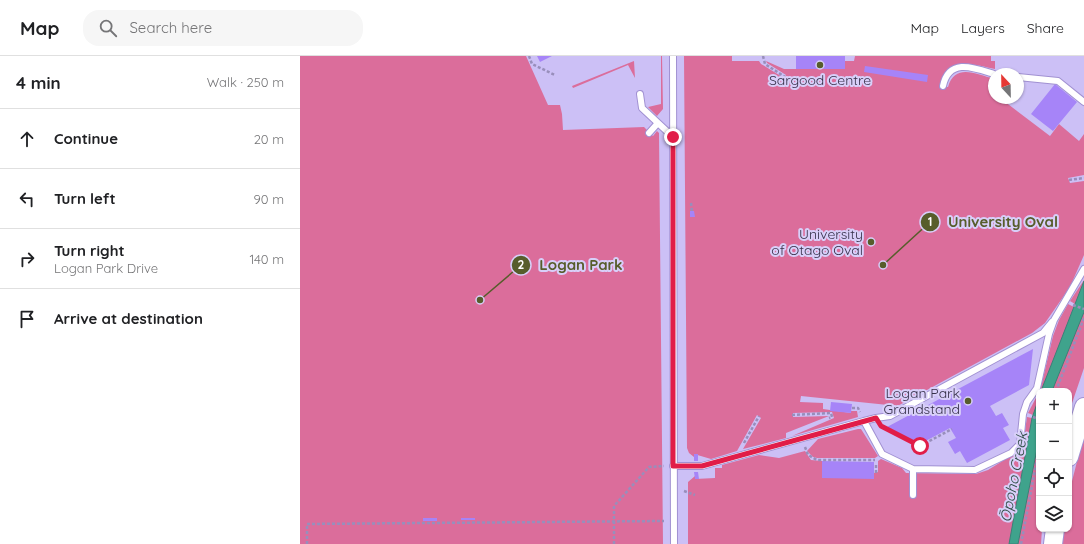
<!DOCTYPE html>
<html lang="en">
<head>
<meta charset="utf-8">
<style>
	:root { --surface:#fff; --page:#f6f6f6; --text:#202124; --muted:#757577; --line:#e0e0e0 }
	body { margin:0; font-family:Quicksand,sans-serif; background:var(--page); color:var(--text) }
	.controls { position:absolute; right:12px; bottom:12px; display:grid; overflow:hidden; border-radius:8px; box-shadow:0 1px 3px #0004 }
	.controls button { width:36px; height:36px; display:grid; place-items:center; padding:0; border:0; border-bottom:1px solid var(--line); background:var(--surface); color:var(--text); font:20px sans-serif }
	.compass { position:absolute; left:688px; top:12px; width:36px; height:36px; border-radius:50%; background:var(--surface); box-shadow:0 1px 3px #0004; rotate:338deg }
	.stop { position:absolute; width:12px; height:12px; margin:-9px; border:3px solid #e11d48; border-radius:50%; background:#fff }
	.stop.end { background:#e11d48; border-color:#fff; box-shadow:0 1px 4px #0008 }
	.list { margin:0; padding:0; list-style:none }
	h2 { display:flex; justify-content:space-between; align-items:center; height:52px; margin:0; padding:0 16px; font-size:17px }
	h2 small { font-size:13px; font-weight:400; color:var(--muted) }
	.list li { display:grid; grid-template-columns:26px 1fr auto; gap:12px; align-items:center; box-sizing:border-box; height:60px; padding:0 16px; border-top:1px solid var(--line) }
	.list b { display:block; font-size:15px; white-space:nowrap }
	.list p { margin:0; font-size:13px; white-space:nowrap; color:var(--muted) }
	.list em { font-size:13px; font-style:normal; color:var(--muted) }
	.icon { flex:none; width:22px; height:22px; fill:none; stroke:currentColor; stroke-width:2; stroke-linecap:round; stroke-linejoin:round }
	.map { position:relative; flex:none; width:784px; height:488px; overflow:hidden }
	header { display:flex; align-items:center; gap:24px; box-sizing:border-box; height:56px; padding:0 20px; background:var(--surface); border-bottom:1px solid var(--line) }
	header strong { font-size:19px }
	nav { display:flex; gap:22px; margin-inline-start:auto; font-size:14px }
	.search { width:280px; height:36px; background:var(--page); display:flex; align-items:center; gap:10px; box-sizing:border-box; padding:0 14px; border-radius:16px; color:var(--muted); font-size:15px }
	main { display:flex }
	aside { flex:1; background:var(--surface) }
	.map>svg:first-child { display:block }
	.green { fill:#db6d9b }
	.water { fill:#3fa38c; stroke:#3c8078 }
	.building { fill:#a684f8 }
	.lines { fill:none; stroke-linecap:round; stroke-linejoin:round }
	.lane-casing { stroke:#a191d2; stroke-width:8 }
	.secondary-casing { stroke:#a191d2; stroke-width:20 }
	.path { stroke:#988ebb; stroke-width:2.5; stroke-dasharray:3 2; stroke-linecap:butt }
	.lane { stroke:#fff; stroke-width:6 }
	.secondary { stroke:#fff; stroke-width:18 }
	.route { stroke:#e11d48; stroke-width:5 }
	.poi-dot { fill:#575d2b; stroke:#d8cff9; stroke-width:1.5 }
	.labels { text-anchor:middle; stroke-width:4; stroke-linejoin:round; paint-order:stroke }
	.poi-label { font-size:14px; fill:#36304a; stroke:#d8cff9; text-anchor:end }
	.water-label { font-size:15px; font-style:italic; fill:#2f4d45; stroke:#d8cff9 }
	.leader { fill:none; stroke:#575d2b; stroke-width:1.5 }
	.callout-dot { fill:#575d2b; stroke:#d8cff9; stroke-width:1.5 }
	.mark-label { font-size:12px; text-anchor:middle; font-weight:bold; fill:#fff }
	.callout-label { font-size:15px; text-anchor:middle; font-weight:bold; fill:#575d2b; stroke:#d8cff9; stroke-width:4; stroke-linejoin:round; paint-order:stroke }
</style>
</head>
<body>
<header>
<strong>Map</strong>
<div class="search"><svg class="icon" aria-label="search" viewBox="0 0 24 24"><circle cx="10" cy="10" r="6"/><path d="M15 15l6 6"/></svg>Search here</div>
<nav><a>Map</a><a>Layers</a><a>Share</a></nav>
</header>
<main>
<aside>
<h2>4 min<small>Walk · 250 m</small></h2>
<ul class="list">
<li><svg class="icon" aria-label="ahead" viewBox="0 0 24 24"><path d="M12 20V5M6 11l6-6 6 6"/></svg><div><b>Continue</b></div><em>20 m</em></li>
<li><svg class="icon" aria-label="left" viewBox="0 0 24 24"><path d="M17 20v-9H6M10 6l-5 5 5 5"/></svg><div><b>Turn left</b></div><em>90 m</em></li>
<li><svg class="icon" aria-label="right" viewBox="0 0 24 24"><path d="M7 20v-9h11M14 6l5 5-5 5"/></svg><div><b>Turn right</b><p>Logan Park Drive</p></div><em>140 m</em></li>
<li><svg class="icon" aria-label="arrive" viewBox="0 0 24 24"><path d="M6 21V4h12l-3 4 3 4H6"/></svg><div><b>Arrive at destination</b></div></li>
</ul>
</aside>
<div class="map">
<svg width="784" height="488" viewBox="0 0 784 488">
	<rect width="100%" height="100%" fill="#ccc0f6"/>
	<path class="green" d="M0,0H226L248,49H260L262,58L263,74L344,71L353,80L357,75L359,77L363,488H0Z
		M361,0H362L363,53L357,60L348,51L361,48Z
		M384,0H432V5H459L461,8L484,22L486,19L467,7L466,5L484,13H545V5H554L555,0H691V5H695V13C673,8 644,0 640,30L648,31C655,7 676,18 694,23V42H700L750,80L759,68L779,85L784,78V119L768,122L770,127L784,125V199L770,231L745,267L732,277L592,353L588,352V349L501,340L500,346L523,347V353L551,357V355H557L558,361L492,380L534,362L532,356L493,357V361L529,360L486,377V382L443,393L461,362L457,359L437,395L411,403L394,398V401L389,397L387,392Z
		M334,5L335,22L328,9L273,32L272,30Z
		M784,224V312L769,356V335H740L753,280L759,264L768,248L774,251L775,248L770,245Z
		M739,336V473H742L741,488H388V426L395,420V423L415,422V412H422V409L459,399L479,402L505,395L511,404L522,405L574,423V417L578,416V405L581,403L602,412L606,417L676,418L688,414L719,395L723,388L727,361L732,362L733,359L728,357Z
		M558,373H561L578,400L575,402H517L513,401L507,395L518,383Z
		M784,378V488H761L762,473H769V437Z"/>
	<path class="water" d="M784,225V256L752,335H741Z
		M739,342V383L718,488H709L732,362Z"/>
	<path class="building" d="M237,0H252L240,6Z
		M496,0H545V13H496Z
		M565,10L628,19L627,26L564,16Z
		M755,28L777,46L753,75L731,58Z
		M390,155H394L395,161H390Z
		M733,293L729,329L690,350L696,360L702,357L709,369L703,372L710,384L667,407L660,395L655,398L648,386L656,382L650,372L620,388L587,371Z
		M531,346L552,348L551,357L530,355Z
		M394,398H398V405H394Z
		M522,405L574,406V423L522,422Z
		M394,416H398L399,423H395Z
		M123,462H137V465H123Z
		M161,462H175V464H161Z"/>
	<g class="lines">
		<g class="lane-casing">
			<path id="lane" d="M373,0L374,488
				M718,21L758,25L784,46
				M643,30C649,1 675,12 694,18
				M340,38L342,52L373,81
				M349,77L358,67
				M564,365L576,362L590,360L743,277L752,266
				M373,410H402L564,365L582,398L613,413L675,414L711,397L720,388L723,358L727,346L737,332L749,278L754,264L784,213
				M613,439V413"/>
		</g>
		<g class="secondary-casing">
			<path id="secondary" d="M769,401L784,351
				M753,488L755,473"/>
		</g>
		<path class="path" d="M229,0L232,8L255,19
			M463,0L465,8L485,21
			M769,124L784,122
			M391,147L392,156
			M773,249L784,253
			M756,335L784,262
			M552,352H558L560,356
			M492,359L531,357L532,361L529,362
			M733,361L739,363
			M585,372L620,390L652,373
			M444,387L459,360
			M505,391L508,399L517,404H575
			M576,417V407
			M384,435L395,439
			M7,488V468L364,465
			M314,488V450L349,411L364,410
			M721,488L739,393"/>
		<use href="#lane" class="lane"/>
		<use href="#secondary" class="secondary"/>
	</g>
	<g class="lines">
		<path class="route" d="M373,81V410H402L576,362L581,370L620,390"/>
	</g>
	<g class="poi-dot">
		<circle cx="520" cy="9" r="4"/>
		<circle cx="571" cy="186" r="4"/>
		<circle cx="668" cy="345" r="4"/>
	</g>
	<g class="labels">
		<g class="poi-label">
			<text x="520" y="29" text-anchor="middle">Sargood Centre</text>
			<text x="563" y="183">University<tspan x="563" dy="16">of Otago Oval</tspan></text>
			<text x="660" y="342">Logan Park<tspan x="660" dy="16">Grandstand</tspan></text>
		</g>
		<g class="water-label">
			<text transform="translate(714 421) rotate(-79)" y="5">Ōpoho Creek</text>
		</g>
	</g>
	<path class="leader" d="M583 209L630 166M180 244L221 209"/>
	<g class="callout-dot">
		<circle cx="583" cy="209" r="4"/>
		<circle cx="180" cy="244" r="4"/>
		<circle cx="630" cy="166" r="10"/>
		<circle cx="221" cy="209" r="10"/>
	</g>
	<g class="mark-label">
		<text x="630" y="170">1</text>
		<text x="221" y="213">2</text>
	</g>
	<g class="callout-label">
		<text x="703" y="171">University Oval</text>
		<text x="281" y="214">Logan Park</text>
	</g>
</svg>
<div class="controls">
<button>+</button>
<button>−</button>
<button><svg class="icon" aria-label="locate" viewBox="0 0 24 24"><circle cx="12" cy="12" r="6"/><path d="M12 2v4M12 18v4M2 12h4M18 12h4"/></svg></button>
<button><svg class="icon" aria-label="layers" viewBox="0 0 24 24"><path d="M12 4l9 5-9 5-9-5zM3 14l9 5 9-5"/></svg></button>
</div>
<svg class="compass" viewBox="-18 -18 36 36"><path d="M0-13l5 13h-10z" fill="#e53935"/><path d="M0 13l5-13h-10z" fill="#757577"/></svg>
<div class="stop" style="left:620px;top:390px"></div>
<div class="stop end" style="left:373px;top:81px"></div>
</div>
</main>
</body>
</html>
